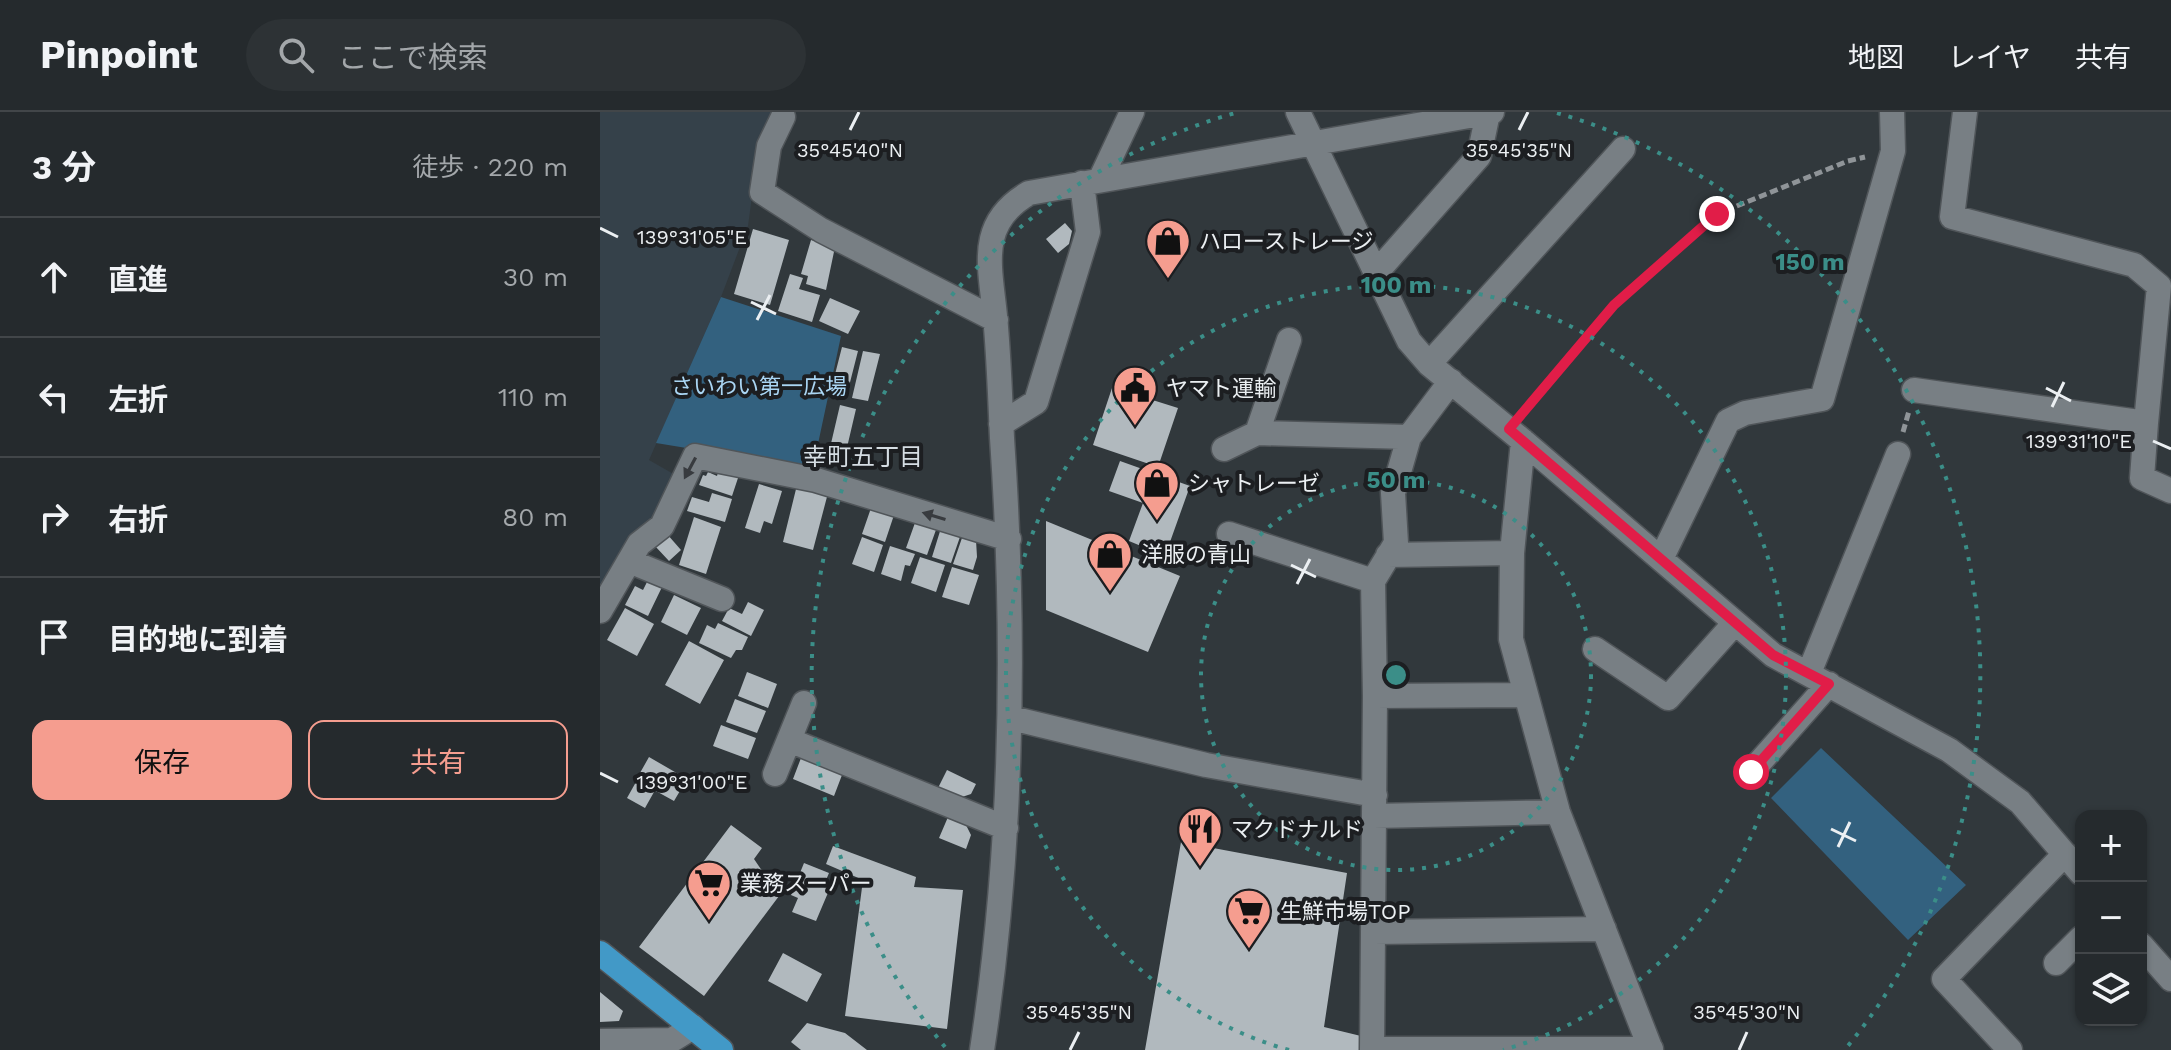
<!DOCTYPE html>
<html lang="ja">
<head>
<meta charset="utf-8">
<style>
	:root { --surface:#252a2d; --page:#2d3235; --text:#f1f3f6; --muted:#a3a7aa; --line:#424649; --accent:#f59d8f }
	body { margin:0; font-family:"Work Sans","Noto Sans JP",sans-serif; background:var(--page); color:var(--text) }
	.controls { position:absolute; right:24px; bottom:24px; display:grid; overflow:hidden; border-radius:16px; box-shadow:0 2px 6px #0004 }
	.controls button { width:72px; height:72px; display:grid; place-items:center; padding:0; border:0; border-bottom:2px solid var(--line); background:var(--surface); color:var(--text); font:40px sans-serif }
	.stop { position:absolute; width:24px; height:24px; margin:-18px; border:6px solid #e11d48; border-radius:50%; background:#fff }
	.stop.end { background:#e11d48; border-color:#fff; box-shadow:0 2px 8px #0008 }
	.list { margin:0; padding:0; list-style:none }
	h2 { display:flex; justify-content:space-between; align-items:center; height:104px; margin:0; padding:0 32px; font-size:34px }
	h2 small { font-size:26px; font-weight:400; color:var(--muted) }
	.list li { display:grid; grid-template-columns:52px 1fr auto; gap:24px; align-items:center; box-sizing:border-box; height:120px; padding:0 32px; border-top:2px solid var(--line) }
	.list b { display:block; font-size:30px; white-space:nowrap }
	.list em { font-size:26px; font-style:normal; color:var(--muted) }
	.actions { display:flex; gap:16px; padding:24px 32px }
	.actions a { flex:1; padding:18px 0; border:2px solid var(--accent); border-radius:16px; text-align:center; font-size:28px; color:var(--accent) }
	.actions .main { background:var(--accent); color:#111 }
	.icon { flex:none; width:44px; height:44px; fill:none; stroke:currentColor; stroke-width:2; stroke-linecap:round; stroke-linejoin:round }
	.map { position:relative; flex:none; width:1571px; height:938px; overflow:hidden }
	header { display:flex; align-items:center; gap:48px; box-sizing:border-box; height:112px; padding:0 40px; background:var(--surface); border-bottom:2px solid var(--line) }
	header strong { font-size:38px }
	nav { display:flex; gap:44px; margin-inline-start:auto; font-size:28px }
	.search { width:560px; height:72px; background:var(--page); display:flex; align-items:center; gap:20px; box-sizing:border-box; padding:0 28px; border-radius:44px; color:var(--muted); font-size:30px }
	main { display:flex }
	aside { flex:1; background:var(--surface) }
	.map>svg:first-child { display:block }
	.built { fill:#35414a }
	.park { fill:#33617f }
	.building { fill:#b1b9be }
	.lines { fill:none; stroke-linecap:round; stroke-linejoin:round }
	.minor-casing { stroke:#505559; stroke-width:27 }
	.major-casing { stroke:#505559; stroke-width:27 }
	.path { stroke:#8f9498; stroke-width:5; stroke-dasharray:8 4; stroke-linecap:butt }
	.minor { stroke:#787f84; stroke-width:24 }
	.major { stroke:#4299c7; stroke-width:24 }
	.oneway { fill:#383b3f }
	.route { stroke:#e11d48; stroke-width:10 }
	.ticks { fill:none; stroke:#ebeff2; stroke-width:3 }
	.ring { fill:none; stroke:#3b8e88; stroke-width:4; stroke-dasharray:4 8 }
	.labels { text-anchor:middle; stroke-width:8; stroke-linejoin:round; paint-order:stroke }
	.poi-label { font-size:22px; fill:#ebeff2; stroke:#1c1e21; text-anchor:start }
	.park-label { font-size:22px; fill:#aad6f4; stroke:#1c1e21 }
	.neighbourhood-label { font-size:24px; fill:#d5dde3; stroke:#1c1e21 }
	.ticks-label { font-size:20px; text-anchor:middle; fill:#ebeff2; stroke:#1c1e21; stroke-width:8; stroke-linejoin:round; paint-order:stroke }
	.centre { fill:#3b8e88; stroke:#1c1e21; stroke-width:4 }
	.ring-label { font-size:24px; text-anchor:middle; font-weight:bold; fill:#3b8e88; stroke:#1c1e21; stroke-width:8; stroke-linejoin:round; paint-order:stroke }
</style>
</head>
<body>
<header>
<strong>Pinpoint</strong>
<div class="search"><svg class="icon" aria-label="search" viewBox="0 0 24 24"><circle cx="10" cy="10" r="6"/><path d="M15 15l6 6"/></svg>ここで検索</div>
<nav><a>地図</a><a>レイヤ</a><a>共有</a></nav>
</header>
<main>
<aside>
<h2>3 分<small>徒歩 · 220 m</small></h2>
<ul class="list">
<li><svg class="icon" aria-label="ahead" viewBox="0 0 24 24"><path d="M12 20V5M6 11l6-6 6 6"/></svg><div><b>直進</b></div><em>30 m</em></li>
<li><svg class="icon" aria-label="left" viewBox="0 0 24 24"><path d="M17 20v-9H6M10 6l-5 5 5 5"/></svg><div><b>左折</b></div><em>110 m</em></li>
<li><svg class="icon" aria-label="right" viewBox="0 0 24 24"><path d="M7 20v-9h11M14 6l5 5-5 5"/></svg><div><b>右折</b></div><em>80 m</em></li>
<li><svg class="icon" aria-label="arrive" viewBox="0 0 24 24"><path d="M6 21V4h12l-3 4 3 4H6"/></svg><div><b>目的地に到着</b></div></li>
</ul>
<div class="actions"><a class="main">保存</a><a>共有</a></div>
</aside>
<div class="map">
<svg width="1571" height="938" viewBox="0 0 1571 938">
	<rect width="100%" height="100%" fill="#31383c"/>
	<path class="built" d="M0,0H173L159,32L148,114L121,185L49,348L77,364L55,409L0,484Z"/>
	<path class="park" d="M121,185L241,224L212,360L178,351L56,331Z
		M1221,636L1366,773L1308,828L1171,686Z"/>
	<path class="building" d="M465,111L472,119L469,132L458,141L446,127Z
		M153,117L189,128L170,193L134,182Z
		M211,128L235,135L226,178L206,172L208,164L201,162Z
		M190,162L203,166L199,177L220,183L212,210L178,199Z
		M230,186L260,199L248,222L219,209Z
		M242,235L258,239L246,286L230,282Z
		M263,239L280,242L268,289L252,286Z
		M516,264L546,274L543,285L578,296L558,355L493,333Z
		M240,293L256,297L245,344L229,340Z
		M520,349L590,374L565,444L529,429L543,391L509,379Z
		M119,357L139,363L132,384L99,373L103,363L106,364L108,360L117,364Z
		M159,372L182,379L172,412L164,409L160,421L145,416Z
		M197,373L228,381L213,438L183,430Z
		M112,381L132,387L125,410L87,399L92,385L109,390Z
		M271,396L294,403L285,430L262,422Z
		M94,405L121,415L106,462L79,453Z
		M316,408L337,415L327,443L306,436Z
		M446,409L580,464L548,540L446,498Z
		M341,416L361,422L351,451L332,445Z
		M67,422L81,438L69,449L55,434Z
		M363,423L376,428L377,445L373,458L353,452Z
		M262,425L283,433L274,460L252,452Z
		M290,434L315,442L310,454L305,453L301,469L281,462Z
		M320,445L345,453L336,480L311,471Z
		M352,455L379,463L369,493L342,485Z
		M48,468L62,475L48,504L25,493L35,474L43,478Z
		M74,483L101,496L87,523L61,510Z
		M148,490L164,498L151,524L122,509L129,496L142,502Z
		M25,496L54,512L37,544L7,528Z
		M118,511L148,525L142,538H136L131,546L99,531L107,513L115,517Z
		M89,529L124,548L100,592L65,573Z
		M147,560L177,572L168,596L138,584Z
		M135,587L166,599L157,621L126,610Z
		M121,613L156,626L148,647L113,634Z
		M49,645L87,667L74,689L36,668Z
		M201,646L242,663L234,684L193,667Z
		M347,658L376,672L371,682L359,686L338,676Z
		M36,670L54,680L45,696L27,686Z
		M348,705L366,713L371,723L366,737L339,726Z
		M131,713L162,736L154,747L179,784L104,884L39,835Z
		M581,730L747,761L724,915L761,924V938H545Z
		M233,734L316,765L314,775L363,778L347,917L245,904L263,768L226,752Z
		M204,751L229,761L223,775L230,776L216,809L192,800L198,786L191,783Z
		M183,841L222,862L207,890L168,869Z
		M0,880L23,899L19,909L0,910Z
		M207,911L245,921L267,938H201L191,930Z"/>
	<g class="lines">
		<g class="minor-casing">
			<path id="minor" d="M698,0L809,229L829,252L923,329L1173,543L1349,638L1420,690L1481,761
				M183,5L169,34L162,80L221,118L396,208
				M500,68L532,0
				M775,162L879,44L888,1
				M829,252L1023,37
				M1314,278L1546,311L1559,174L1534,153L1352,105L1365,0
				M1546,311L1542,366L1571,379
				M401,312L436,290L488,120L482,71
				M657,321L689,228
				M923,329L912,441L911,527L958,700L1051,938
				M624,337L657,321L809,325
				M629,422L773,469
				M788,443L912,441
				M1061,447L1128,309L1145,301L1222,287L1293,39L1292,0
				M29,449L122,487
				M0,499L39,432L62,414L95,344L216,368L409,427
				M995,537L1068,586L1134,512
				M1209,561L1298,342
				M775,584L925,583
				M411,606L606,653L775,683
				M189,628L406,716
				M1151,660L1229,572
				M175,662L204,591
				M774,704L958,700
				M774,820L1004,817
				M1541,833L1571,867
				M1456,851L1481,826
				M0,929L72,928L93,915
				M772,937H1051
				M382,938C413,735 416,531 402,326C400,285 399,245 395,204C390,153 377,111 429,81L892,0
				M772,938L775,584L773,469L796,431L793,381L809,325L851,269
				M1410,938L1344,867L1465,742"/>
		</g>
		<g class="major-casing">
			<path id="major" d="M0,841L121,938"/>
		</g>
		<path class="path" d="M923,301L1014,193L1117,102L1248,49L1265,45
			M1303,320L1309,299"/>
		<use href="#minor" class="minor"/>
		<use href="#major" class="major"/>
	</g>
	<defs><path id="oneway-solid" d="M-6-.8H1V-3.2L6.5 0L1 3.2V.8H-6Z" transform="scale(2)"/></defs>
	<g class="oneway">
		<use href="#oneway-solid" transform="translate(90 356) rotate(118)"/>
		<use href="#oneway-solid" transform="translate(334 404) rotate(-163)"/>
	</g>
	<g class="lines">
		<path class="route" d="M1117,102L1014,193L909,317L1173,543L1229,572L1151,660"/>
	</g>
	<path class="ticks" d="M250,18L259,0M919,18L928,0M0,116L18,125M151,190L176,202M157,208L170,183M1446,276L1471,289M1452,295L1464,270M1553,329L1571,337M691,453L716,465M697,472L710,447M0,661L18,670M1231,717L1256,729M1238,735L1250,710M470,938L479,920M1139,938L1147,920"/>
	<g class="ring">
		<circle cx="796" cy="563" r="195"/>
		<path d="M689 938A390 390 0 1 1 903 938"/>
		<path d="M345 935A585 585 0 0 1 635 1M957 1A585 585 0 0 1 1247 935"/>
	</g>
	<defs>
		<g id="shop-pin" transform="scale(2.3)"><path d="M0 17L-7.5 6A9.5 9.5 0 1 1 7.5 6Z" fill="#f59d8f" stroke="#1c1e21"/><path d="M-5-2.5h2.3a2.7 3.5 0 0 1 5.4 0H5L5.5 6h-11ZM-1.5-2.5h3a1.5 2.3 0 0 0-3 0Z" fill="#111"/></g>
		<g id="civic-pin" transform="scale(2.3)"><path d="M0 17L-7.5 6A9.5 9.5 0 1 1 7.5 6Z" fill="#f59d8f" stroke="#1c1e21"/><path d="M-.6-6.5H3V-4.5H.6V-3L4-1V1h2V6H-6V1h2V-1L-.6-3ZM-1.2 2.5V6h2.4V2.5Z" fill="#111"/></g>
		<g id="restaurant-pin" transform="scale(2.3)"><path d="M0 17L-7.5 6A9.5 9.5 0 1 1 7.5 6Z" fill="#f59d8f" stroke="#1c1e21"/><path d="M-5-6h1v4h1v-4h1v4h1v-4h1v5L-1.5 .5V6h-2V.5L-5-1ZM5-6V6H3V1.5H1.5Q1.5-4 5-6Z" fill="#111"/></g>
		<g id="supermarket-pin" transform="scale(2.3)"><path d="M0 17L-7.5 6A9.5 9.5 0 1 1 7.5 6Z" fill="#f59d8f" stroke="#1c1e21"/><path d="M-6-5.5h2.5l.6 2H6L4.5 2H-2.5L-4.4-4H-6ZM-1.5 3.2a1.3 1.3 0 1 0 .1 0ZM3 3.2a1.3 1.3 0 1 0 .1 0Z" fill="#111"/></g>
	</defs>
	<g fill-rule="evenodd">
		<use href="#shop-pin" x="568" y="129"/>
		<use href="#civic-pin" x="535" y="276"/>
		<use href="#shop-pin" x="557" y="371"/>
		<use href="#shop-pin" x="510" y="442"/>
		<use href="#restaurant-pin" x="600" y="717"/>
		<use href="#supermarket-pin" x="109" y="771"/>
		<use href="#supermarket-pin" x="649" y="799"/>
	</g>
	<g class="labels">
		<g class="poi-label">
			<text x="599" y="137">ハローストレージ</text>
			<text x="566" y="284">ヤマト運輸</text>
			<text x="588" y="379">シャトレーゼ</text>
			<text x="541" y="450">洋服の青山</text>
			<text x="631" y="725">マクドナルド</text>
			<text x="140" y="779">業務スーパー</text>
			<text x="680" y="807">生鮮市場TOP</text>
		</g>
		<g class="park-label">
			<text x="159" y="282">さいわい第一広場</text>
		</g>
		<g class="neighbourhood-label">
			<text x="263" y="353">幸町五丁目</text>
		</g>
	</g>
	<g class="ticks-label">
		<text x="250" y="45">35°45'40"N</text>
		<text x="919" y="45">35°45'35"N</text>
		<text x="92" y="132">139°31'05"E</text>
		<text x="1479" y="336">139°31'10"E</text>
		<text x="92" y="677">139°31'00"E</text>
		<text x="479" y="907">35°45'35"N</text>
		<text x="1147" y="907">35°45'30"N</text>
	</g>
	<circle cx="796" cy="563" r="12" class="centre"/>
	<g class="ring-label">
		<text x="1210" y="158">150 m</text>
		<text x="796" y="181">100 m</text>
		<text x="796" y="376">50 m</text>
	</g>
</svg>
<div class="controls">
<button>+</button>
<button>−</button>
<button><svg class="icon" aria-label="layers" viewBox="0 0 24 24"><path d="M12 4l9 5-9 5-9-5zM3 14l9 5 9-5"/></svg></button>
</div>
<div class="stop" style="left:1151px;top:660px"></div>
<div class="stop end" style="left:1117px;top:102px"></div>
</div>
</main>
</body>
</html>
